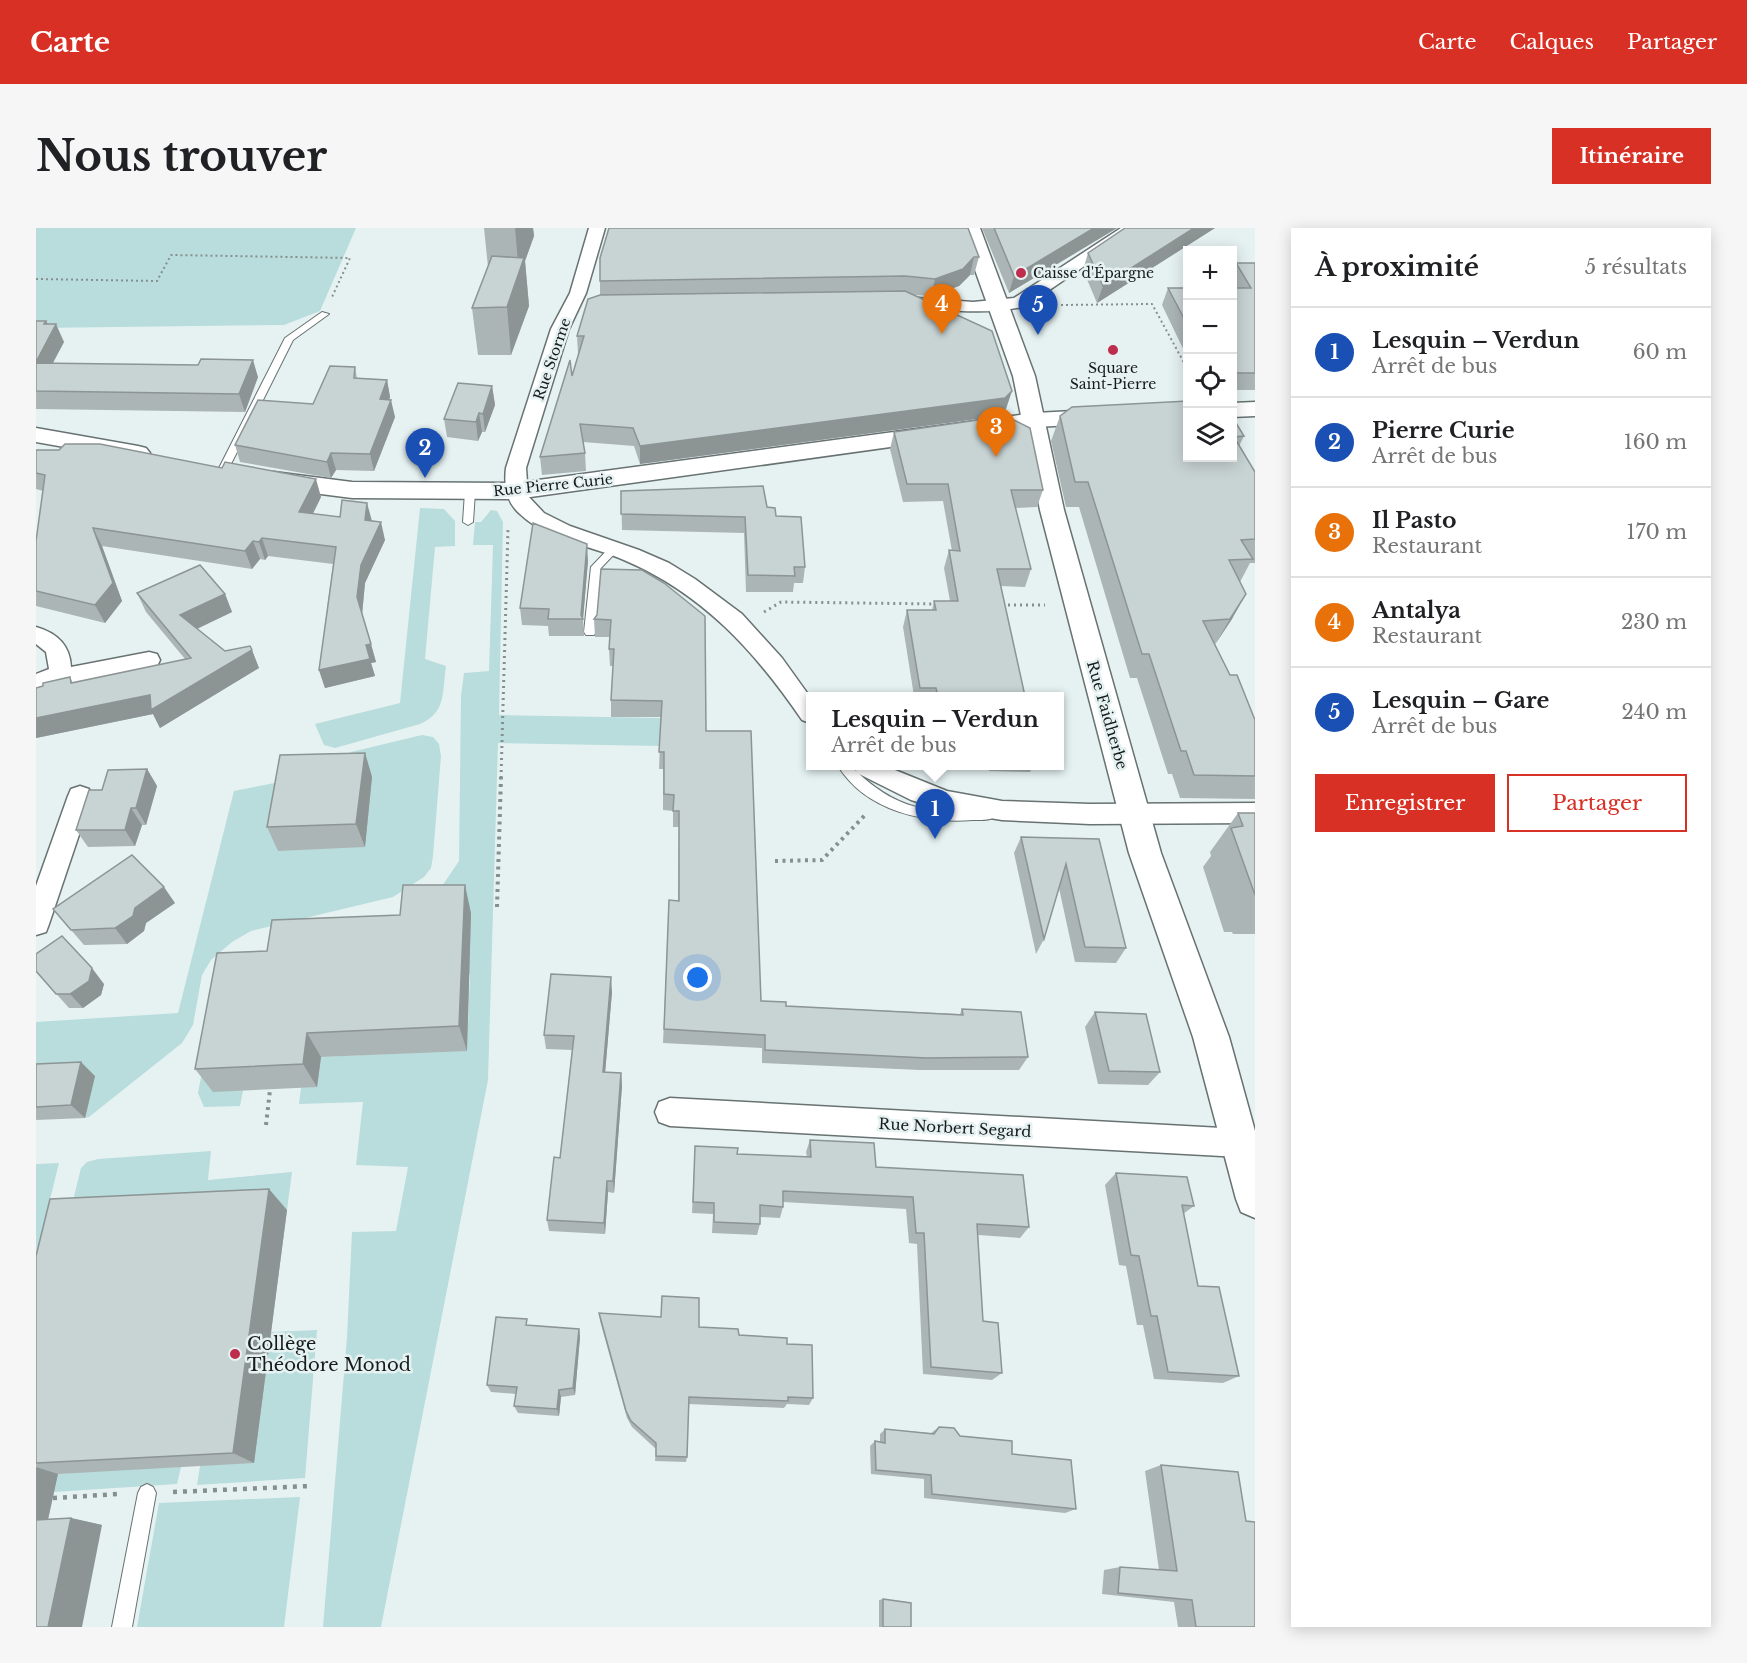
<!DOCTYPE html>
<html lang="fr">
<head>
<meta charset="utf-8">
<style>
	:root { --surface:#fff; --page:#f6f6f6; --text:#202124; --muted:#757577; --line:#e0e0e0; --accent:#d93025 }
	body { margin:0; font-family:"Libre Baskerville",serif; background:var(--page); color:var(--text) }
	.controls { position:absolute; right:18px; top:18px; display:grid; overflow:hidden; border-radius:0px; box-shadow:0 3px 15px #0003 }
	.controls button { width:54px; height:54px; display:grid; place-items:center; padding:0; border:0; border-bottom:2px solid var(--line); background:var(--surface); color:var(--text); font:30px sans-serif }
	.you { position:absolute; left:662px; top:750px; width:21px; height:21px; margin:-15px; border:4px solid #fff; border-radius:50%; background:#1a73e8; box-shadow:0 0 0 9px #1a73e833 }
	.badge { display:grid; place-items:center; width:39px; height:39px; border-radius:50%; background:var(--accent); color:#fff; font-size:20px; font-weight:700 }
	.pin { position:absolute; translate:-50% -50px; filter:drop-shadow(0 2px 3px #0008) }
	.pin::after { content:''; position:absolute; top:32px; width:21px; height:18px; background:inherit; clip-path:polygon(0 0,100% 0,50% 100%) }
	.popup { position:absolute; left:770px; top:464px; width:258px; height:78px; box-sizing:border-box; display:grid; place-content:center; border-radius:0px; background:var(--surface); filter:drop-shadow(0 2px 4px #0005); font-size:20px; white-space:nowrap; color:var(--muted) }
	.popup b { font-size:22px; color:var(--text) }
	.popup::after { content:''; position:absolute; left:50%; top:100%; margin-left:-12px; border:12px solid transparent; border-top-color:var(--surface) }
	.list { margin:0; padding:0; list-style:none }
	h2 { display:flex; justify-content:space-between; align-items:center; height:78px; margin:0; padding:0 24px; font-size:26px }
	h2 small { font-size:20px; font-weight:400; color:var(--muted) }
	.list li { display:grid; grid-template-columns:39px 1fr auto; gap:18px; align-items:center; box-sizing:border-box; height:90px; padding:0 24px; border-top:2px solid var(--line) }
	.list b { display:block; font-size:22px; white-space:nowrap }
	.list p { margin:0; font-size:20px; white-space:nowrap; color:var(--muted) }
	.list em { font-size:20px; font-style:normal; color:var(--muted) }
	.actions { display:flex; gap:12px; padding:18px 24px }
	.actions a { flex:1; padding:14px 0; border:2px solid var(--accent); border-radius:0px; text-align:center; font-size:21px; color:var(--accent) }
	.actions .main { background:var(--accent); color:#fff }
	.icon { flex:none; width:33px; height:33px; fill:none; stroke:currentColor; stroke-width:2; stroke-linecap:round; stroke-linejoin:round }
	.map { position:relative; flex:none; width:1219px; height:1399px; overflow:hidden; border-radius:0px }
	header { display:flex; align-items:center; gap:36px; box-sizing:border-box; height:84px; padding:0 30px; background:var(--accent); color:#fff }
	header strong { font-size:28px }
	nav { display:flex; gap:33px; margin-inline-start:auto; font-size:21px }
	.intro { display:flex; align-items:center; justify-content:space-between; box-sizing:border-box; height:144px; padding:0 36px }
	h1 { margin:0; font-size:42px }
	.button { padding:15px 27px; border-radius:0px; background:var(--accent); color:#fff; font-size:21px; font-weight:700 }
	main { display:flex; gap:36px; padding:0 36px }
	aside { flex:1; background:var(--surface); border-radius:0px; box-shadow:0 3px 15px #0003 }
	.map>svg:first-child { display:block }
	.green { fill:#b8dddc }
	.lines { fill:none; stroke-linecap:round; stroke-linejoin:round }
	.service-casing { stroke:#677271; stroke-width:2 }
	.minor-casing { stroke:#677271; stroke-width:3 }
	.tertiary-casing { stroke:#677271; stroke-width:3 }
	.secondary-casing { stroke:#677271; stroke-width:3 }
	.path-far3 { stroke:#868f8f; stroke-width:2; stroke-dasharray:2 3; stroke-linecap:butt }
	.path-far2 { stroke:#868f8f; stroke-width:3; stroke-dasharray:2 4; stroke-linecap:butt }
	.path-far1 { stroke:#868f8f; stroke-width:4; stroke-dasharray:3 4.5; stroke-linecap:butt }
	.path { stroke:#868f8f; stroke-width:4.5; stroke-dasharray:4 6; stroke-linecap:butt }
	.service { fill:#fff; fill-rule:evenodd }
	.minor { fill:#fff; fill-rule:evenodd }
	.tertiary { fill:#fff; fill-rule:evenodd }
	.secondary { fill:#fff; fill-rule:evenodd }
	.wall { fill:#acb5b5 }
	.shaded-wall { fill:#8c9494 }
	.building { fill:#c8d3d3; stroke:#8c9494; stroke-width:1.5 }
	.poi-dot { fill:#be2e4c; stroke:#e6f2f2; stroke-width:2 }
	.labels { text-anchor:middle; stroke-width:5; stroke-linejoin:round; paint-order:stroke }
	.far-poi-label { font-size:14px; fill:#171b1b; stroke:#e6f2f2; text-anchor:start }
	.far-street-label { font-size:14px; fill:#171b1b; stroke:#e6f2f2 }
	.street-label { font-size:15px; fill:#171b1b; stroke:#e6f2f2 }
	.near-poi-label { font-size:18px; fill:#171b1b; stroke:#e6f2f2; text-anchor:start }
</style>
</head>
<body>
<header>
<strong>Carte</strong>
<nav><a>Carte</a><a>Calques</a><a>Partager</a></nav>
</header>
<div class="intro"><h1>Nous trouver</h1><a class="button">Itinéraire</a></div>
<main>
<div class="map">
<svg width="1219" height="1399" viewBox="0 0 1219 1399">
	<rect width="100%" height="100%" fill="#e6f2f2"/>
	<path class="green" d="M0,0H320L284,83L248,97L0,100Z
		M384,280L408,281L419,293V318L399,319L389,431L410,438C406,464 411,484 384,496L299,520L288,517L279,496L364,475Z
		M455,282L461,283L467,294L463,487L625,490L624,518L462,515L452,852L345,1399H287L311,1109L316,1004L360,1003L372,939L320,937L327,874L263,876L265,860L285,829L431,822L434,746L368,749L402,664L423,633L425,468L428,445L453,443L457,317H437L439,294H445Z
		M386,507L397,509L403,516L405,528L397,628L395,640L388,649L357,669L215,703L196,714L175,732L166,747L157,797L146,815L53,889L49,890L58,848L0,851V794L142,785L198,563L254,552L310,531L315,524Z
		M166,844L207,863L204,878L168,879L162,865Z
		M175,923L172,952L256,944L251,982L32,993L45,940L51,934L62,931Z
		M23,935L0,1028V936Z
		M281,1102L269,1250L161,1257L164,1238L235,1104Z
		M145,1239L141,1256L18,1264L23,1243Z
		M264,1269L248,1399H101L123,1275Z"/>
	<g class="lines">
		<g class="service-casing">
			<path id="service" d="M286,84L293,86L257,112L192,242L187,245L184,244L182,242L249,110Z
				M434,261L439,264L437,294L432,297L427,294L429,264Z
				M579,317L584,320L565,340L560,404L558,407H550L548,404L555,339L575,318Z
				M802,538H815C861,584 893,586 956,581L962,586C957,593 945,592 937,592C888,596 830,583 802,538Z
				M111,1256L117,1259L120,1265L96,1399H76L102,1265L105,1259Z"/>
		</g>
		<g class="minor-casing">
			<path id="minor" d="M553,0H569L550,65L533,101L490,240L492,268L508,285L534,298L603,322L633,335L659,351L706,386L746,430L774,469V495L766,492C719,423 666,365 588,332C554,317 512,313 484,286C470,274 468,257 470,240L515,101L534,65Z
				M1085,0H1104L990,78C945,89 902,80 856,78L847,73L856,68L937,74L978,70Z
				M0,399C21,405 34,417 35,439L113,424L121,426L124,432L121,438L113,440L0,462V446L13,441L10,424L0,416Z
				M818,538H849L911,563L966,573L1054,576L1219,575V595L1054,596L966,592L911,583L875,572L821,545Z
				M44,558L53,561L56,568L13,696L10,704L0,707V658L32,568L35,561Z
				M634,870L1204,901L1215,905L1219,915L1215,925L1204,929L634,898L623,894L619,884L623,874Z"/>
		</g>
		<g class="tertiary-casing">
			<path id="tertiary" d="M1219,174V188L1196,189V175Z
				M1152,177V191L999,199L480,271L316,270L238,260L229,257L226,252L229,247L238,244L316,254L480,255L999,185Z
				M0,200L102,218L110,220L114,225L110,230L102,232L0,214Z"/>
		</g>
		<g class="secondary-casing">
			<path id="secondary" d="M924,0H944L999,148L1028,282L1125,625L1193,809L1219,903V990L1205,984L1200,971L1157,809L1093,625L1004,282L977,148Z"/>
		</g>
		<path class="path-far3" d="M0,51L121,53L135,27L314,30L296,69
			M1025,77L1116,76L1152,142"/>
		<path class="path-far2" d="M966,377H1009
			M728,384L745,374L901,376
			M465,550L472,301"/>
		<path class="path-far1" d="M739,633L786,632L830,586
			M461,679L465,549
			M230,897L234,862"/>
		<path class="path" d="M137,1264L275,1258
			M17,1270L82,1266"/>
		<use href="#service" class="service"/>
		<use href="#minor" class="minor"/>
		<use href="#tertiary" class="tertiary"/>
		<use href="#secondary" class="secondary"/>
	</g>
	<path class="wall" d="M448,0H497L498,8L489,33L493,78L475,127H442L436,80L452,39Z
		M946,0H1081L973,65Z
		M1089,0H1179L1061,75L1047,42L1052,25Z
		M943,29L938,47H934L923,58L895,68L878,67L970,181L963,188L604,236L598,218L547,214L549,225L550,243L506,247L504,229L536,148L543,126H542L541,108L564,67V53Z
		M1200,35H1219V162H1197V42Z
		M1132,60H1152V131L1126,77Z
		M0,93H10L12,96L28,114L17,135L222,149L209,184L0,181Z
		M319,139L321,150L351,152L354,169L353,172L359,189L338,243L300,242L295,250L204,234L199,217L277,176Z
		M456,158L459,177L449,204H446L442,213L411,209L408,191Z
		M1024,188L1197,190L1208,208L1203,218L1219,244V335H1214L1204,354L1196,391L1180,415L1179,416L1194,447L1219,492V571L1144,570L1136,546H1132L1101,450H1094L1043,279H1030L1015,213Z
		M858,204L1007,262L1001,279L979,280L995,341L989,359L965,358L989,468H878L867,399L871,382H896L898,373H914L908,340L913,322L916,323L907,273L867,274L854,221Z
		M0,222L285,269L277,286L335,293L349,312L329,355L326,386L340,434L335,435L339,448L289,460L283,442L297,336L232,328L229,332L224,331L216,341L66,318L86,373L69,395L0,378V313L7,263L0,261Z
		M585,263L740,288L769,339L767,355H758L757,364H710L708,305L586,302Z
		M552,333L547,391L548,408H513L512,398L486,397L484,380Z
		M565,341L670,503L725,773L750,778L924,786L926,781L992,829L983,842H884L726,835V820L627,815L633,672L642,673L643,599H637V583L627,582V541H623L625,489H575V472L577,438H574L573,421L574,409H559L558,391L561,387Z
		M101,365L189,366L196,384L161,401L189,423L214,418L223,440L124,500L117,486L0,510V460L34,449L37,455L149,431L110,384Z
		M329,525L336,549L329,619L242,623L231,599Z
		M952,537H997L994,544L953,543Z
		M111,541L121,558L110,597H106L99,618L52,619L40,602L66,562Z
		M1202,585H1219V706H1197L1196,704H1188L1167,639L1175,628L1174,624Z
		M985,609L1063,611L1090,720L1080,735L1039,734L1023,660L1008,711L1000,726L978,625Z
		M139,675L110,695L108,703L91,716L48,717L17,681Z
		M435,685L431,823L285,829L281,859L177,864L159,841L231,723Z
		M0,743L68,756L65,767L47,780H33Z
		M576,764L569,844L585,845L586,858L578,965L572,964L569,1006L513,1003L511,992L524,930L536,822L510,821L508,807Z
		M1059,784L1124,844L1112,857L1062,856L1049,799Z
		M0,836L59,848L49,890L0,892Z
		M774,912L840,939L993,999L984,1010L942,1007L947,1093L966,1145L956,1152L887,1146L881,1016L873,1015L870,981L747,974V979L744,990L724,989V996L721,1007L676,1005L677,986L656,985L659,918L701,926L771,929L770,924Z
		M1080,945L1158,978L1147,986L1162,1058L1203,1148L1187,1155L1118,1151L1107,1097H1101L1090,1038L1083,1037L1069,957Z
		M251,982L218,1235L22,1246L12,1292L35,1290L66,1297L0,1399V1028Z
		M563,1085L663,1099L751,1116L777,1170L773,1177L751,1176L748,1180L652,1176L651,1229L650,1234L619,1233L620,1221L596,1199L591,1190L564,1093Z
		M493,1097L543,1101L544,1109L539,1167L525,1169L523,1188L482,1185L478,1178L480,1166L455,1164L451,1157Z
		M903,1199L924,1208L976,1226L1040,1281L1029,1285L888,1270V1251L835,1246L834,1218L839,1213L844,1214V1206L849,1201L895,1205Z
		M1125,1237L1210,1293L1219,1399H1142L1138,1374L1066,1366L1068,1342L1084,1339L1123,1342L1109,1243Z
		M847,1371L875,1399H843V1372Z"/>
	<path class="shaded-wall" d="M479,0H497L498,8L489,33L493,78L475,127L471,79L483,45Z
		M1058,0H1081L973,65L978,48Z
		M1158,0H1179L1061,75L1067,58Z
		M938,29L934,47L923,58L895,68L899,51Z
		M10,93L16,105L20,96L28,114L7,153L0,137V134L8,96Z
		M217,132L222,149L209,184L203,166Z
		M351,152L354,169L347,188L344,171Z
		M456,158L459,177L449,204L447,186Z
		M976,163L970,181L963,188L604,236V218Z
		M355,172L359,189L338,243L334,226Z
		M443,185L446,204L442,213L440,194Z
		M295,225L300,242L295,250L291,234Z
		M280,251L285,269L268,303L263,284Z
		M331,275L336,293L329,292Z
		M345,294L349,312L329,355L326,387L321,369L325,337Z
		M57,300L66,318L86,373L69,395L59,377Z
		M226,310L232,328L229,332L223,314Z
		M217,313L224,331L216,341L209,323Z
		M551,316L552,333L547,391L545,387Z
		M189,366L196,384L152,405L144,387Z
		M1210,366L1196,391L1180,415L1194,391Z
		M335,416L340,434L335,435L339,448L289,460L283,442L330,417Z
		M216,422L223,440L124,500L117,486L0,510V490Z
		M329,525L336,549L329,619L320,596Z
		M111,541L121,558L110,597L100,580Z
		M95,580L106,597L99,618L89,602Z
		M429,657L435,685L431,823L423,798Z
		M128,659L139,675L110,695L108,703L91,716L79,700L99,680Z
		M56,740L68,756L65,767L47,780L34,766Z
		M575,749L576,764L568,858L567,844Z
		M271,805L285,829L281,859L267,836Z
		M45,834L59,848L49,890L35,877Z
		M585,845L586,858L578,965L577,953Z
		M571,953L572,964L569,1006L568,995Z
		M233,961L251,982L218,1235L197,1225Z
		M543,1101L544,1109L539,1167L537,1160Z
		M523,1162L525,1169L523,1188L521,1181Z
		M0,1239L22,1246L10,1300L0,1298Z
		M35,1290L66,1297L46,1399H12Z"/>
	<path class="building" d="M573,0H932L943,29H938L927,41L899,51L869,48L564,53V30Z
		M958,0H1058L978,48Z
		M1089,0H1158L1067,58L1052,25Z
		M456,28L488,30L471,79L436,80Z
		M1200,35H1219V145H1197V60H1215Z
		M1132,60H1152V98Z
		M869,63L956,103L976,163L969,170L604,218L597,200L544,196L549,225L504,229L534,132L536,148L548,108H541L552,71L564,67Z
		M0,93H10L8,96H20L0,134Z
		M165,131L217,132L203,166L0,163V135L162,137Z
		M294,138L319,139L318,150L351,152L344,171L355,172L334,226L295,225L291,234L199,217L222,172L277,176Z
		M422,155L456,158L447,186L443,185L440,194L408,191Z
		M1152,173V230H1197V190L1208,208L1198,209L1219,244V311L1205,312L1217,331L1193,332L1210,366L1194,391L1167,393L1194,447H1201L1219,492V548L1158,547L1150,523H1145L1113,426H1106L1052,254H1039L1024,188L1036,179Z
		M970,188L994,200L1007,262H975L995,341H961L989,468H902L900,460H884L871,382H900L898,373H922L913,322L924,323L912,256H871L858,204Z
		M29,216H64L186,240L189,234L280,251L263,284L304,289L306,272L331,275L329,292L345,294L325,337L321,369L335,416L330,417L334,431L283,442L300,319L226,310L223,314L217,313L209,323L57,300L77,355L59,377L0,363V313L9,247L0,245V222H23Z
		M727,258L731,279L739,280L740,288L765,289L769,339H758L759,348L712,347L709,289L585,286V263Z
		M497,295L551,316L545,387L547,391H512L513,381L484,380Z
		M164,337L189,366L144,387L189,423L214,418L216,422L115,482L114,467L0,490V460L7,458V455L34,449L35,455L155,430L101,365Z
		M565,341L606,342L628,355L669,388L670,503H715L725,773L750,774V778L927,787L926,781L985,784L992,829L890,830L729,822V807L628,801L633,672L643,673V583H637L638,567L628,566V524H623L626,473L575,472L578,421H573L575,392L558,391L561,387Z
		M329,525L320,596L231,599L244,527Z
		M111,541L100,580H95L89,602H40L53,562H66L72,542Z
		M1202,585H1219V667L1195,600L1207,598Z
		M985,609L1063,611L1090,720L1049,719L1030,636L1008,711Z
		M96,627L128,659L99,680L97,688L79,700L35,702L17,681Z
		M367,657H429L423,798L271,805L267,836L159,841L181,725L231,723L236,692L364,687Z
		M26,708L56,740L53,753L34,766H20L0,743V726Z
		M515,746L575,749L567,844L585,845L577,953H571L568,995L511,992L518,929L524,930L538,808L508,807Z
		M1059,784L1110,786L1124,844L1073,843Z
		M45,834L35,877L0,879V836Z
		M774,912L838,915L840,939L987,947L993,999L941,996L947,1093L962,1095L966,1145L895,1139L888,1005H880L877,969L747,963V979L724,977V996L678,994V975L657,974L659,918L702,920L701,926L775,929Z
		M1080,945L1151,949L1158,978L1146,977L1162,1058L1183,1059L1203,1148L1132,1144L1121,1088H1115L1103,1028L1095,1027Z
		M233,961L197,1225L0,1235V1028L14,971Z
		M626,1068L663,1070V1099L702,1101L703,1107L751,1110V1116L776,1117L777,1170L752,1169V1173L653,1169L651,1229L620,1228V1215L595,1193L590,1183L563,1085L625,1089Z
		M460,1089L491,1091L490,1097L543,1101L537,1160L523,1162L521,1181L478,1178L481,1159L451,1157Z
		M903,1199L918,1200L924,1208L976,1213V1226L1035,1232L1040,1281L896,1266L895,1247L840,1242L839,1213L849,1215V1201L898,1206Z
		M1125,1237L1202,1244L1210,1293L1219,1294V1399H1160L1156,1372L1082,1365L1084,1339L1141,1343Z
		M35,1290L12,1399H0V1292Z
		M847,1371L875,1375V1399H847Z"/>
	<g class="poi-dot">
		<circle cx="985" cy="45" r="6"/>
		<circle cx="1077" cy="122" r="6"/>
		<circle cx="199" cy="1126" r="6"/>
	</g>
	<g class="labels">
		<g class="far-poi-label">
			<text x="997" y="50">Caisse d'Épargne</text>
			<text x="1077" y="145" text-anchor="middle">Square<tspan x="1077" dy="16">Saint-Pierre</tspan></text>
		</g>
		<g class="far-street-label">
			<text transform="translate(516 131) rotate(-71)" y="5">Rue Storme</text>
			<text transform="translate(517 257) rotate(-6)" y="5">Rue Pierre Curie</text>
		</g>
		<g class="street-label">
			<text transform="translate(1071 487) rotate(74)" y="5">Rue Faidherbe</text>
			<text transform="translate(919 900) rotate(3)" y="5">Rue Norbert Segard</text>
		</g>
		<g class="near-poi-label">
			<text x="211" y="1122">Collège<tspan x="211" dy="21">Théodore Monod</tspan></text>
		</g>
	</g>
</svg>
<div class="controls">
<button>+</button>
<button>−</button>
<button><svg class="icon" aria-label="locate" viewBox="0 0 24 24"><circle cx="12" cy="12" r="6"/><path d="M12 2v4M12 18v4M2 12h4M18 12h4"/></svg></button>
<button><svg class="icon" aria-label="layers" viewBox="0 0 24 24"><path d="M12 4l9 5-9 5-9-5zM3 14l9 5 9-5"/></svg></button>
</div>
<div class="you"></div>
<div class="pin badge" style="left:899px;top:611px;background:#1a4fb4">1</div>
<div class="popup"><b>Lesquin – Verdun</b>Arrêt de bus</div>
<div class="pin badge" style="left:389px;top:250px;background:#1a4fb4">2</div>
<div class="pin badge" style="left:960px;top:229px;background:#e8710a">3</div>
<div class="pin badge" style="left:906px;top:106px;background:#e8710a">4</div>
<div class="pin badge" style="left:1002px;top:107px;background:#1a4fb4">5</div>
</div>
<aside>
<h2>À proximité<small>5 résultats</small></h2>
<ul class="list">
<li><span class="badge" style="background:#1a4fb4">1</span><div><b>Lesquin – Verdun</b><p>Arrêt de bus</p></div><em>60 m</em></li>
<li><span class="badge" style="background:#1a4fb4">2</span><div><b>Pierre Curie</b><p>Arrêt de bus</p></div><em>160 m</em></li>
<li><span class="badge" style="background:#e8710a">3</span><div><b>Il Pasto</b><p>Restaurant</p></div><em>170 m</em></li>
<li><span class="badge" style="background:#e8710a">4</span><div><b>Antalya</b><p>Restaurant</p></div><em>230 m</em></li>
<li><span class="badge" style="background:#1a4fb4">5</span><div><b>Lesquin – Gare</b><p>Arrêt de bus</p></div><em>240 m</em></li>
</ul>
<div class="actions"><a class="main">Enregistrer</a><a>Partager</a></div>
</aside>
</main>
</body>
</html>
